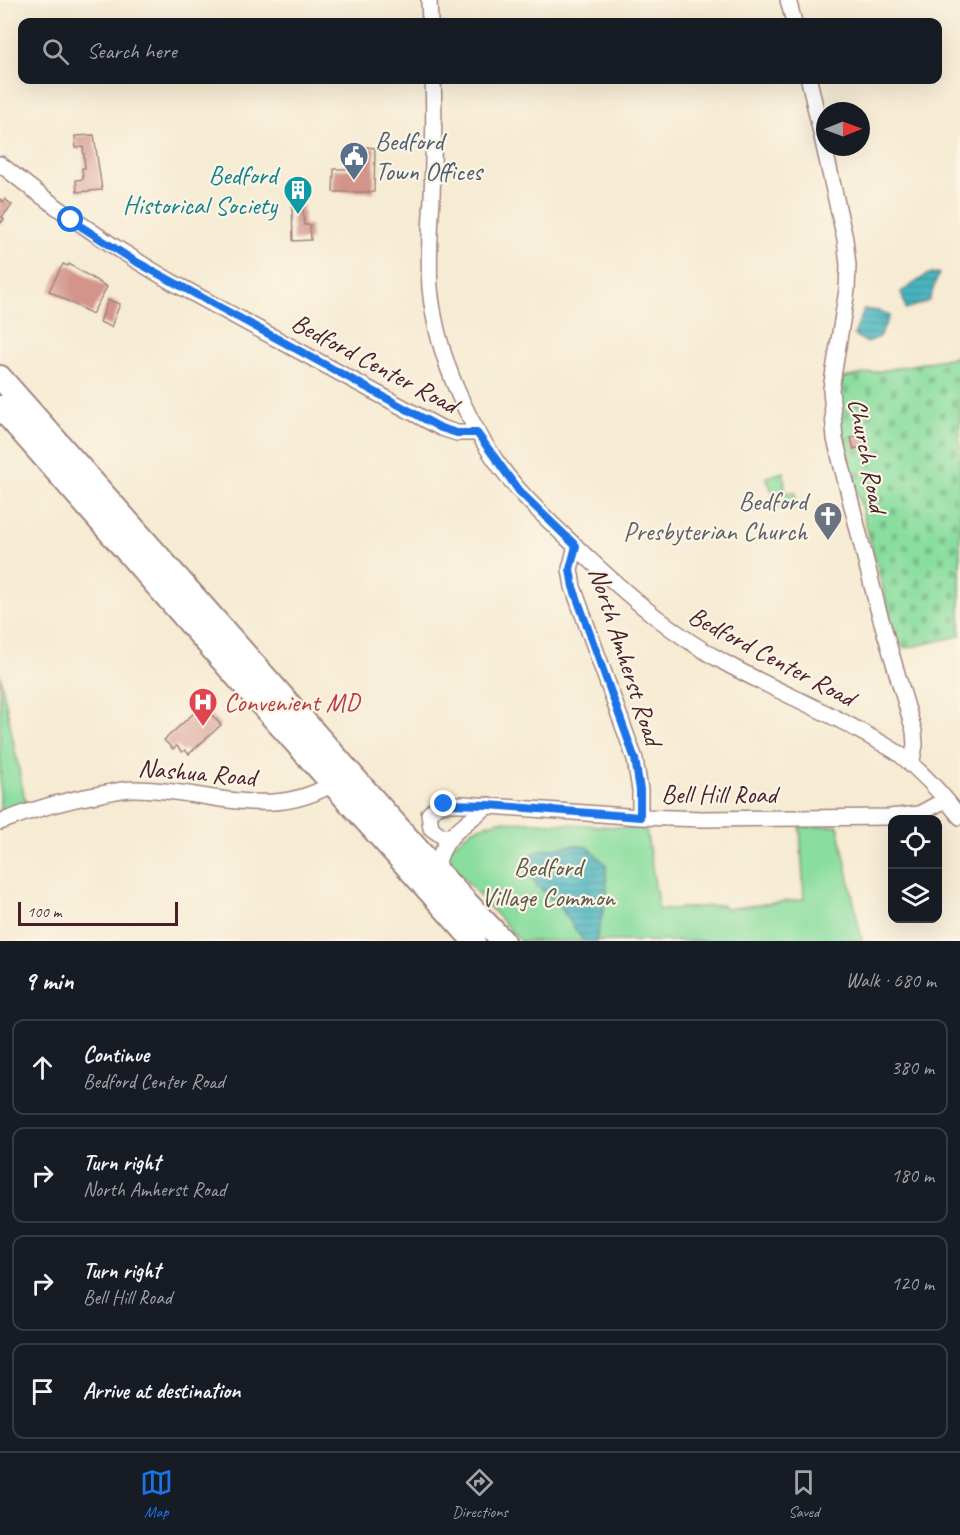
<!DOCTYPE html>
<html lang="en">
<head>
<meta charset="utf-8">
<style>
	:root { --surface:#171b24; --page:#242831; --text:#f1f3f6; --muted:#9ea1a6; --line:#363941; --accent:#1a73e8 }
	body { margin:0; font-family:Caveat,sans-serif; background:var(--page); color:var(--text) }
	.controls { position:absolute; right:18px; bottom:18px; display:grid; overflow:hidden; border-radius:12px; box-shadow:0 6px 24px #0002 }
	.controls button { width:54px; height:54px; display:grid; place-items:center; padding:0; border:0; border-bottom:2px solid var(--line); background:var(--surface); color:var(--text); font:30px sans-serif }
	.compass { position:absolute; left:816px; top:102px; width:54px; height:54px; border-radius:50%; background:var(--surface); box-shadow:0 6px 24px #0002; rotate:89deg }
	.scale { position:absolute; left:18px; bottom:15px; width:160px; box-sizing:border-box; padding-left:6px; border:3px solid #4a1f2b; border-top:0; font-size:16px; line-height:21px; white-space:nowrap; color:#4a1f2b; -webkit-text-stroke:4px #fcf5e5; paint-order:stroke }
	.stop { position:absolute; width:18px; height:18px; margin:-14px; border:4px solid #1a73e8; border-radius:50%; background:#fff }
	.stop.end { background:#1a73e8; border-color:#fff; box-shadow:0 2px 6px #0008 }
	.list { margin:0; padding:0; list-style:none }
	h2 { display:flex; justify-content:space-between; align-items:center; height:78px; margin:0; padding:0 24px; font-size:26px }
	h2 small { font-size:20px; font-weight:400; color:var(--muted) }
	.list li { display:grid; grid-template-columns:39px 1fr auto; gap:18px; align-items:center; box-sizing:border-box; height:96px; margin:0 12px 12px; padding:0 12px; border:2px solid var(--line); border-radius:12px }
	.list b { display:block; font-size:22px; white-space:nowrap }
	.list p { margin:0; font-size:20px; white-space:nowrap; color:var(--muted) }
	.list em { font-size:20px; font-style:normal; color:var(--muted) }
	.icon { flex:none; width:33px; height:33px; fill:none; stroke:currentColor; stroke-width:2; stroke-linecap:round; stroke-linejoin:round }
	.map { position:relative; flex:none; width:960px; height:941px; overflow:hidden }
	.search { position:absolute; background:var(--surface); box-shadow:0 6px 24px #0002; left:18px; right:18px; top:18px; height:66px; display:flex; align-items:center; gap:15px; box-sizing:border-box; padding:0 21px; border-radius:12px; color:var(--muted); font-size:22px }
	.sheet { height:510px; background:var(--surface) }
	nav { display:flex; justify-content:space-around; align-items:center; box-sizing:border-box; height:84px; border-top:2px solid var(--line); background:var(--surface); font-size:16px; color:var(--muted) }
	nav a { display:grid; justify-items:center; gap:3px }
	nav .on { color:var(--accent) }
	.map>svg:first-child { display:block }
	.green { fill:#89dd9f; stroke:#6a7e65; stroke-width:1.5 }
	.cemetery { fill:url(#cemetery-stones); stroke:#6a7e65; stroke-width:1.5 }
	.water { fill:url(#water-rules); stroke:#486a75; stroke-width:1.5 }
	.building { fill:#d3948b }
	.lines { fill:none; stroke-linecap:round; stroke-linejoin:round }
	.minor-casing { stroke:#a0857f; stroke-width:18 }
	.highway-casing { stroke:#a0857f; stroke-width:26 }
	.minor { stroke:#fff; stroke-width:15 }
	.highway { stroke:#fff; stroke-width:22 }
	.route { stroke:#1a73e8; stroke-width:8 }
	.labels { text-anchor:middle; stroke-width:4.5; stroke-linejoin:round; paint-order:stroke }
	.service-label { font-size:26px; fill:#4e5e75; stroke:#fcf5e5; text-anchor:start }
	.culture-label { font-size:26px; fill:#0d838f; stroke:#fcf5e5; text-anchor:end }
	.street-label { font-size:26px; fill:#4a1f2b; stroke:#fcf5e5 }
	.worship-label { font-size:26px; fill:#5b616d; stroke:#fcf5e5; text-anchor:end }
	.health-label { font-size:26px; fill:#be3a42; stroke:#fcf5e5; text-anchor:start }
	.park-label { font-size:26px; fill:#5d584e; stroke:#fcf5e5 }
</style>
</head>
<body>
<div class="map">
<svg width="960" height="941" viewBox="0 0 960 941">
	<defs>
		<pattern id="cemetery-stones" width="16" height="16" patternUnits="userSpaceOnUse" patternTransform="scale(1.5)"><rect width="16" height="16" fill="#89dd9f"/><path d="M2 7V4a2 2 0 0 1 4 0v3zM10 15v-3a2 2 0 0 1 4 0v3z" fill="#78bd89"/></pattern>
		<pattern id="water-rules" width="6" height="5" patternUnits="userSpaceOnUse" patternTransform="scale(1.5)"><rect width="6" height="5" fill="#46b5bf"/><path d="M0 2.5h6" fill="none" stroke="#3c939b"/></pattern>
	</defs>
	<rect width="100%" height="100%" fill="#fcf5e5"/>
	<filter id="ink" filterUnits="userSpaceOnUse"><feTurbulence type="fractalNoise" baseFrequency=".0167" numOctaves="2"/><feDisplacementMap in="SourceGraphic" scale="12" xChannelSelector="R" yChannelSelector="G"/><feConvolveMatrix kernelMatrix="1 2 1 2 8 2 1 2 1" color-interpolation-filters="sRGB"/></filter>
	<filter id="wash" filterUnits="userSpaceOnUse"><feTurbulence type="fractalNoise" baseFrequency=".008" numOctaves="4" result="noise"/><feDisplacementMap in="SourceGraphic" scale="24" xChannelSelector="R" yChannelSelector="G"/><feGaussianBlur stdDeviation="1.35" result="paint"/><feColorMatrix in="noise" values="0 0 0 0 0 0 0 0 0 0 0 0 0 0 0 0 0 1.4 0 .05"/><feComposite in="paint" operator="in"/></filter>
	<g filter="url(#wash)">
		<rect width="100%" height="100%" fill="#f6ebd3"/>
		<path class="green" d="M784,472L785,493L795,492L796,507L779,508L766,477Z
			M0,674L26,805L0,814Z
			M499,821L536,822L646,829L659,910L724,905L726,909L804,899L800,827L838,826L862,941H520L442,854L473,829Z"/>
		<path class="cemetery" d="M960,356V636L907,648L898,645L841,431C838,413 834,395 843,378Z"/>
		<path class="water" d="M939,273L929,301L906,309L901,292L928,274Z
			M864,309L879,311L890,315L879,337L867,343L854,335Z
			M575,845L588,847L606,865L607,894L596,941H585L582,939L559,905L536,885L524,865C533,845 556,849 575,845Z"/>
		<g id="blocks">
			<path class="building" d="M94,135L102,190L77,192L76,180L83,179L82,168H85L83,147L76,148L75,136Z
				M355,146L375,148L374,192H333L334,169H354Z
				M0,199L3,202L5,199L12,205L2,217L4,219L0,224Z
				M303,205L304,225H310L311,240L293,241L292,206Z
				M63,264L68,266L69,264L107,287L92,314L49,291Z
				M108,300L120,304L111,327L100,322Z
				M862,434L866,445L854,449L851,438Z
				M203,705L221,725L189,754L185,750L182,752L177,746L173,749L164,740Z"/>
		</g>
	</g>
	<g filter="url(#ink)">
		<use href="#blocks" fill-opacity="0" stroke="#a0857f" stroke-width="1.5"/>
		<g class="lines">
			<g class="minor-casing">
				<path id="minor" d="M429,0L430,22
					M788,0L794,22
					M433,80C435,119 433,159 432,198C430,228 428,258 430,288C437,359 471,435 518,489C540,514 565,536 589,559C632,599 675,636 727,664C767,686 810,704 851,726C866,735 883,743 898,753C921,771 943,795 960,817
					M809,80L845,239L848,265L847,290L831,389L835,439L878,609L914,731L915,745L911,765
					M0,164C56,209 110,246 172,282L441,428L457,433H477
					M576,546L570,569L573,587L635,759L640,790V817
					M0,822C34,809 65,800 101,794C112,792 123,789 133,789C204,788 273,825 338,780
					M450,836H442L431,828L429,814L436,807L444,804H464L640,817L703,819L889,817L919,814L945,800
					M436,870C442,836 464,825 489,805"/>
			</g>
			<g class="highway-casing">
				<path id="highway" d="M0,377L436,870L503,941
					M0,407L258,701L474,941"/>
			</g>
			<use href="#minor" class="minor"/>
			<use href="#highway" class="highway"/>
		</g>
	</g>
	<g class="lines" filter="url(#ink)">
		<path class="route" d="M71,220L133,260L441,428L457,433H477L519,491L576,546L570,569L573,587L635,759L640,790V817L489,805L444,804"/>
	</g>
	<defs>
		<g id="civic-pin" transform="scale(1.5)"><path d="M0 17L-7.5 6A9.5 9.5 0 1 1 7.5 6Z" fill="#5c6f8a" stroke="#fcf5e5"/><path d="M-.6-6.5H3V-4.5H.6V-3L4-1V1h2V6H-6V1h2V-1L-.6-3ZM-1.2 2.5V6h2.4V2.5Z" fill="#fff"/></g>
		<g id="building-pin" transform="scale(1.5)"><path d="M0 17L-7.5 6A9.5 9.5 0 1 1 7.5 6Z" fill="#0f9aa8" stroke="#fcf5e5"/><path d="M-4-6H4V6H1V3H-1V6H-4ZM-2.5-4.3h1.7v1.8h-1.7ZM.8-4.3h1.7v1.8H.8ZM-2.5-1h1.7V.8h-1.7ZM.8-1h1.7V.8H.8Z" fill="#fff"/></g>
		<g id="church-pin" transform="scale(1.5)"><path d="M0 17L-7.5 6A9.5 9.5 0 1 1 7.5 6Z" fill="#6b7280" stroke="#fcf5e5"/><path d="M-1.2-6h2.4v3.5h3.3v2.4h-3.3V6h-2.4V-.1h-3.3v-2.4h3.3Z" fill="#fff"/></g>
		<g id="hospital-pin" transform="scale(1.5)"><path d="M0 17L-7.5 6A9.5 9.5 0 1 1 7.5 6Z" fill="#e0444e" stroke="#fcf5e5"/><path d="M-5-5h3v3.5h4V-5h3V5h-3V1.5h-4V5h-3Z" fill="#fff"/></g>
	</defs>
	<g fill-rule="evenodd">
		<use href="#civic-pin" x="354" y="156"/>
		<use href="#building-pin" x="298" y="190"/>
		<use href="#church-pin" x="828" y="516"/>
		<use href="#hospital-pin" x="203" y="702"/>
	</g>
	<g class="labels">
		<g class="service-label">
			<text x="375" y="150">Bedford<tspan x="375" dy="30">Town Offices</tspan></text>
		</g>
		<g class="culture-label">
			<text x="277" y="184">Bedford<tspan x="277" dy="30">Historical Society</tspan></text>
		</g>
		<g class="street-label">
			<text transform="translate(375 363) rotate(28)" y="9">Bedford Center Road</text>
			<text transform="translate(868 455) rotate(79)" y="9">Church Road</text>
			<text transform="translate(626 656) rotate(72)" y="9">North Amherst Road</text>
			<text transform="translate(772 656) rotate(28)" y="9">Bedford Center Road</text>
			<text transform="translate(197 772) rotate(5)" y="9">Nashua Road</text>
			<text x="719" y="803">Bell Hill Road</text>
		</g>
		<g class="worship-label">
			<text x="807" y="510">Bedford<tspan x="807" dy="30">Presbyterian Church</tspan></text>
		</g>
		<g class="health-label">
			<text x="224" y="711">Convenient MD</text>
		</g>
		<g class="park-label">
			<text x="548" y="876">Bedford<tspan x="548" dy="30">Village Common</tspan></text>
		</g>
	</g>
</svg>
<div class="controls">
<button><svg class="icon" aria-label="locate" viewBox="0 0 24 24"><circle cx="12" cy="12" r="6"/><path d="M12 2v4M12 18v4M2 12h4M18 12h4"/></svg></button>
<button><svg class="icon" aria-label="layers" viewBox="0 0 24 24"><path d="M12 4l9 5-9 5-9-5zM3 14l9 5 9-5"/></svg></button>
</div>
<svg class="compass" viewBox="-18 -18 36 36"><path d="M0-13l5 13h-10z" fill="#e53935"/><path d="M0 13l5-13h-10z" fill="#9ea1a6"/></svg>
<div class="scale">100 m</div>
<div class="stop" style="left:71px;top:220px"></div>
<div class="stop end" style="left:444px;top:804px"></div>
<div class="search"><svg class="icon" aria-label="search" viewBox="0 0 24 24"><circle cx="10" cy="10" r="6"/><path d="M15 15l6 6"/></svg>Search here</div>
</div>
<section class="sheet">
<h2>9 min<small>Walk · 680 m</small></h2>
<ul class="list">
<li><svg class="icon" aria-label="ahead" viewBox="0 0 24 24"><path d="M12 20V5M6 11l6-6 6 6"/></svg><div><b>Continue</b><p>Bedford Center Road</p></div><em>380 m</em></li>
<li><svg class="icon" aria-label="right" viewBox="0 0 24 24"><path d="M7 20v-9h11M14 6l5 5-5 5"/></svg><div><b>Turn right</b><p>North Amherst Road</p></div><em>180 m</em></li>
<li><svg class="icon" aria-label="right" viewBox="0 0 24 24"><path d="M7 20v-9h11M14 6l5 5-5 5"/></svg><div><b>Turn right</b><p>Bell Hill Road</p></div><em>120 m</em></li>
<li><svg class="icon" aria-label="arrive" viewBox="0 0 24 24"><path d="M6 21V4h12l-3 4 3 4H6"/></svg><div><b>Arrive at destination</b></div></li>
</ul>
</section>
<nav>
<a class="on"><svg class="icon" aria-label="map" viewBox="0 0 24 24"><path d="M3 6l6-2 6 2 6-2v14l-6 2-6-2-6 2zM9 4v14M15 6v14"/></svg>Map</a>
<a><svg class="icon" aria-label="directions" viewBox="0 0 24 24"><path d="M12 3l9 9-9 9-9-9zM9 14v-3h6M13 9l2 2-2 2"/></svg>Directions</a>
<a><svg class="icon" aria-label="saved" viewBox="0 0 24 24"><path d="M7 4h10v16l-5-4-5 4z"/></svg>Saved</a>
</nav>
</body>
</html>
